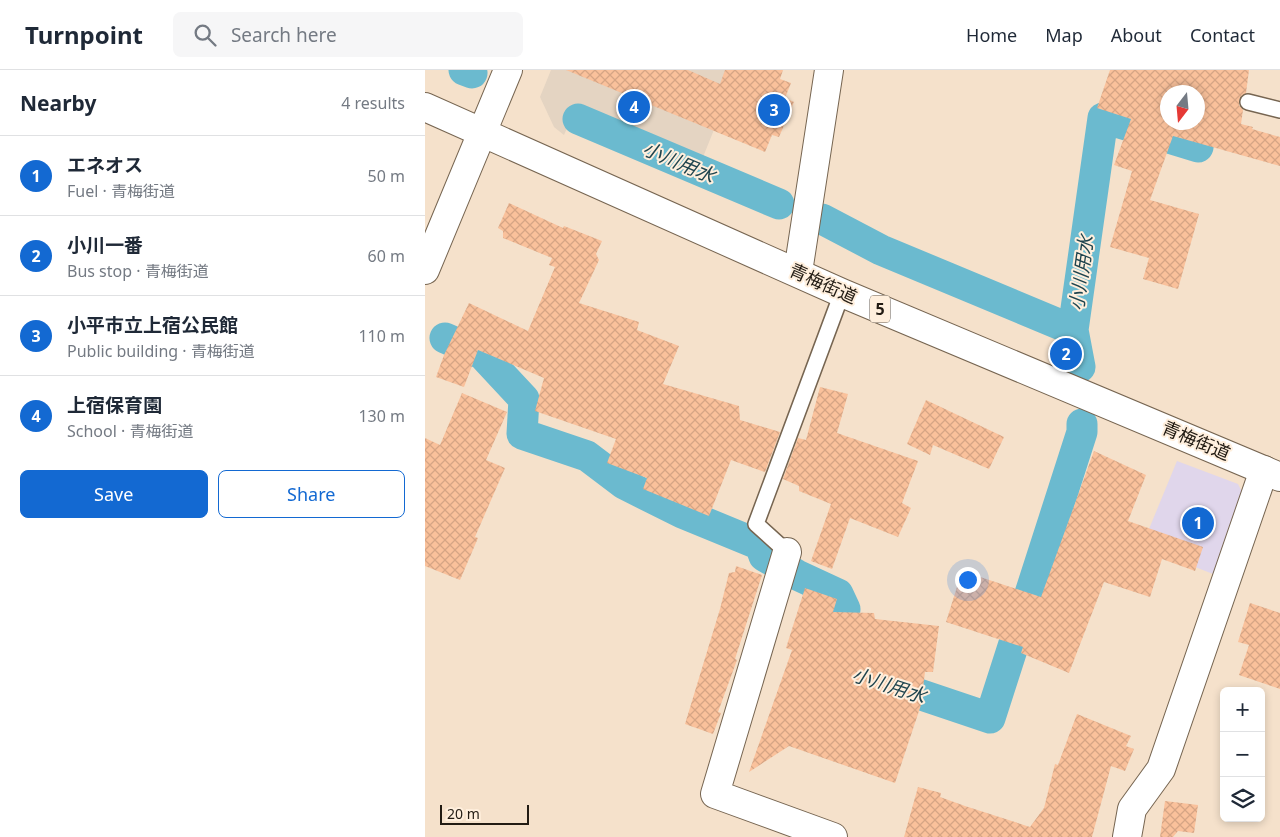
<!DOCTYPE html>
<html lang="en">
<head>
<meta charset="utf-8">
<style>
	:root { --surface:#fff; --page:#f6f6f7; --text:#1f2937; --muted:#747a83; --line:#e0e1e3; --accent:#1369d2 }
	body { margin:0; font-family:"Noto Sans","Noto Sans JP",sans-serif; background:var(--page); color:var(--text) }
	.controls { position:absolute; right:15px; bottom:15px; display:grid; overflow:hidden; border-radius:8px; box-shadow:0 2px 8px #0003 }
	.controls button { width:45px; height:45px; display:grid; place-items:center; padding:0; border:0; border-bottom:1px solid var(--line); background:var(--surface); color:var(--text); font:25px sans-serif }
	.compass { position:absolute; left:735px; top:15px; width:45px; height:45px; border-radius:50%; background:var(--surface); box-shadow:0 2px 8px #0003; rotate:196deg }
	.scale { position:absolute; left:15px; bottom:12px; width:89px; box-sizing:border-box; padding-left:5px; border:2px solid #221b13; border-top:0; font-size:14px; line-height:18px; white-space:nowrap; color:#221b13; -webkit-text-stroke:4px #ffefdd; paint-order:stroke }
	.you { position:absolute; left:542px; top:509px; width:18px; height:18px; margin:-12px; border:4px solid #fff; border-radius:50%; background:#1a73e8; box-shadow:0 0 0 8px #1a73e833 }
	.badge { display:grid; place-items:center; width:32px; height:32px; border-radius:50%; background:var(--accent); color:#fff; font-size:16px; font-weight:700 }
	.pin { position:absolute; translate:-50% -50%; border:2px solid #fff; box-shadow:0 1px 5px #0006 }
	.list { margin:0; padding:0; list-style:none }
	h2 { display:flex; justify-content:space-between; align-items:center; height:65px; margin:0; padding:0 20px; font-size:21px }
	h2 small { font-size:16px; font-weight:400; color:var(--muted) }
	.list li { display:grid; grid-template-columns:32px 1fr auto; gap:15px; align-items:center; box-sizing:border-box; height:80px; padding:0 20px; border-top:1px solid var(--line) }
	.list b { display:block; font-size:19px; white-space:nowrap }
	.list p { margin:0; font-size:16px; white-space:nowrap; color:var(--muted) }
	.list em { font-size:16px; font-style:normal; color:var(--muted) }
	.actions { display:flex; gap:10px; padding:15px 20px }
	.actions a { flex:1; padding:11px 0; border:1px solid var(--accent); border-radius:8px; text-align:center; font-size:18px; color:var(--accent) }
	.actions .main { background:var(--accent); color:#fff }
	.icon { flex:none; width:28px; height:28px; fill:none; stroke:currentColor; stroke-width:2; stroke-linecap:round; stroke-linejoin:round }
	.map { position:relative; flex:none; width:855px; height:767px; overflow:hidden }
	header { display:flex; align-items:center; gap:30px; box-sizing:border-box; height:70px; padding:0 25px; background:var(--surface); border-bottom:1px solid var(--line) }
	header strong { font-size:24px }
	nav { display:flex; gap:28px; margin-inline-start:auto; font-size:18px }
	.search { width:350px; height:45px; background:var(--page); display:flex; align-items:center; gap:12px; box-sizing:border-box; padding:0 18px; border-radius:8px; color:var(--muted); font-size:19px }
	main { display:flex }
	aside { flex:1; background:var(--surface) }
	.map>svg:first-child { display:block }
	.commercial { fill:#e0d6eb }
	.education { fill:#e4d4c2 }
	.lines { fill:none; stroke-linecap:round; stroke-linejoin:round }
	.canal { stroke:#6bbacf; stroke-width:31 }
	.building { fill:url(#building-cross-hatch); fill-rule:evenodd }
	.lane-casing { stroke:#766551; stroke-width:18 }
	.street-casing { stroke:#766551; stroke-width:30 }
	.secondary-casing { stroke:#766551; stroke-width:30 }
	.primary-casing { stroke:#766551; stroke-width:30 }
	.lane { stroke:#fff; stroke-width:15 }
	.street { stroke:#fff; stroke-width:28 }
	.secondary { stroke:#fff; stroke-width:28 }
	.primary { stroke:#fff; stroke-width:28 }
	.labels { text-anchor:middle; stroke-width:4; stroke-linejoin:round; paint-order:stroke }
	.shield { fill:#ffefdd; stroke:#645b50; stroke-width:1 }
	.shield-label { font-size:16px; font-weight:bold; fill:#221b13 }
	.street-label { font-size:18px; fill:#221b13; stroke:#ffefdd }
	.water-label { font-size:19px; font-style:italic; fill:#1f444e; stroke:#ffefdd }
</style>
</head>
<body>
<header>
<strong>Turnpoint</strong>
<div class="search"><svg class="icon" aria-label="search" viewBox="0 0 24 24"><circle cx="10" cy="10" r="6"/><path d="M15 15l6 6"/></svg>Search here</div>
<nav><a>Home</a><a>Map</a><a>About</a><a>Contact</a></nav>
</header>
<main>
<aside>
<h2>Nearby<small>4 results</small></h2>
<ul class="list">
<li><span class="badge">1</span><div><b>エネオス</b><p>Fuel · 青梅街道</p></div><em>50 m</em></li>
<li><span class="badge">2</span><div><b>小川一番</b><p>Bus stop · 青梅街道</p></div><em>60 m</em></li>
<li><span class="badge">3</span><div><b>小平市立上宿公民館</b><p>Public building · 青梅街道</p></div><em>110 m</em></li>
<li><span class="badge">4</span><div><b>上宿保育園</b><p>School · 青梅街道</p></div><em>130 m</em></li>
</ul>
<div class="actions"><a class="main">Save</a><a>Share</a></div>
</aside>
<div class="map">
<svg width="855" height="767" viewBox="0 0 855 767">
	<defs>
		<pattern id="building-cross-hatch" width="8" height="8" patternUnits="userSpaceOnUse" patternTransform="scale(1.25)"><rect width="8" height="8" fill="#fac19b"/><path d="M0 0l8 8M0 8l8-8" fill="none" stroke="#d6a585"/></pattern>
	</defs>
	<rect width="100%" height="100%" fill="#f5e1cb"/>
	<path class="commercial" d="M752,391L813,414L822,432L793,506L717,476Z"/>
	<path class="education" d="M126,0H313L276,92L179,50L147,47L139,65L129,57L115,27Z"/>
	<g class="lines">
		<path class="canal" d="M39,0L47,3
			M153,49L354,134
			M397,149L456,180L648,260L678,48L773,77L784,0
			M648,260L655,297
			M20,268L57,284L99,329L97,364L162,386L199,414L257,443L335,475L339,486L372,505L413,524L420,539L416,584
			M458,612L565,648L657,362V354"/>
	</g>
	<path class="building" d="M141,0H263L295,14L300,0H358L355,9L366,13L360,28L369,32L354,67L347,65L340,82Z
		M685,0H824L821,23L816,26L814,30V35L818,40L816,54L828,57L827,59L855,67V96L748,66L725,130L774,144L753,219L718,209L724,188L685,177L707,101L689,95L706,49L672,38ZM742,22H772V52H742Z
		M84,133L138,158L139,156L177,171L171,184L174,190L154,233L214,252L212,260L254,276L238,314L314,336L315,350L355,362L340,402L306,390L284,446L218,419L222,408L182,393L191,369L110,341L119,308L53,280L39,317L11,307L19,285L44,233L103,261L130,197L124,195L127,188L78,168V161L73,158Z
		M395,317L423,324L412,363L493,391L477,433L486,438L473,467L425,448L407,499L386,491L406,434L374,421V416L358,409L373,368L381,370Z
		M37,323L82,342L61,390L80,398L50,467L53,468L35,510L0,496V368L15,375Z
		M501,330L579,367L564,399L508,375L505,385L482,374Z
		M669,381L721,405L703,451L778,477L770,501L737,489L725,527L679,512L644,603L596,583L598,577L521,552L537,501L616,527Z
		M311,496L337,505L310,589L312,590L293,642L296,643L288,664L260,654L295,539L304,503L310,502Z
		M380,518L412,529L408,542L449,543L450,549L514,556L508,602H500L496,635L470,713L364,676L324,702L367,580L361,578Z
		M825,533L855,543V619L814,605L824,575L813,572Z
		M652,644L706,666L701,676L709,679L700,701L686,696L667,767H479L493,717L516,723L515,727L540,736L605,757L619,738L630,694L633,695Z
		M740,731L773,735L769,763L753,761L748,767H735Z"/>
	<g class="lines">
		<g class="lane-casing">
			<path id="lane" d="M823,32L855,40
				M362,482L331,454L417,223"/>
		</g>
		<g class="street-casing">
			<path id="street" d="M373,202L404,0
				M362,482L290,724L408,767
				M702,767L707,739L736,699L839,400"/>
		</g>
		<g class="secondary-casing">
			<path id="secondary" d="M0,200L83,0"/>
		</g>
		<g class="primary-casing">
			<path id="primary" d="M0,37L417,223L855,407"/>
		</g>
		<use href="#lane" class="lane"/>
		<use href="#street" class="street"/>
		<use href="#secondary" class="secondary"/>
		<use href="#primary" class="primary"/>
	</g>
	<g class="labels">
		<rect class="shield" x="445" y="225.5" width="20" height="27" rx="4"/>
		<g class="shield-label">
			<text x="455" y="245">5</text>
		</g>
		<g class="street-label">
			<text transform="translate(398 214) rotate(24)" y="6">青梅街道</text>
			<text transform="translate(771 371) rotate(23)" y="6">青梅街道</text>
		</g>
		<g class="water-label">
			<text transform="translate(254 92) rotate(23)" y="7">小川用水</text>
			<text transform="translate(656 203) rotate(-82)" y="7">小川用水</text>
			<text transform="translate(464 615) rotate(18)" y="7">小川用水</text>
		</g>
	</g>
</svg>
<div class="controls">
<button>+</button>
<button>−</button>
<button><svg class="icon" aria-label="layers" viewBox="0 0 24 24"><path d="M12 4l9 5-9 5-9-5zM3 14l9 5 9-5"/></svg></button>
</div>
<svg class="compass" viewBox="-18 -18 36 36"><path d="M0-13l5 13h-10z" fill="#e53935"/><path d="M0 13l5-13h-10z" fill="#747a83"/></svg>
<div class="scale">20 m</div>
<div class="you"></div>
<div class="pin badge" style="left:773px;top:453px">1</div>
<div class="pin badge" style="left:641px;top:284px">2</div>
<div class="pin badge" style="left:349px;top:40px">3</div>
<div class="pin badge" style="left:209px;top:37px">4</div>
</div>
</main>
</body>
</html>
